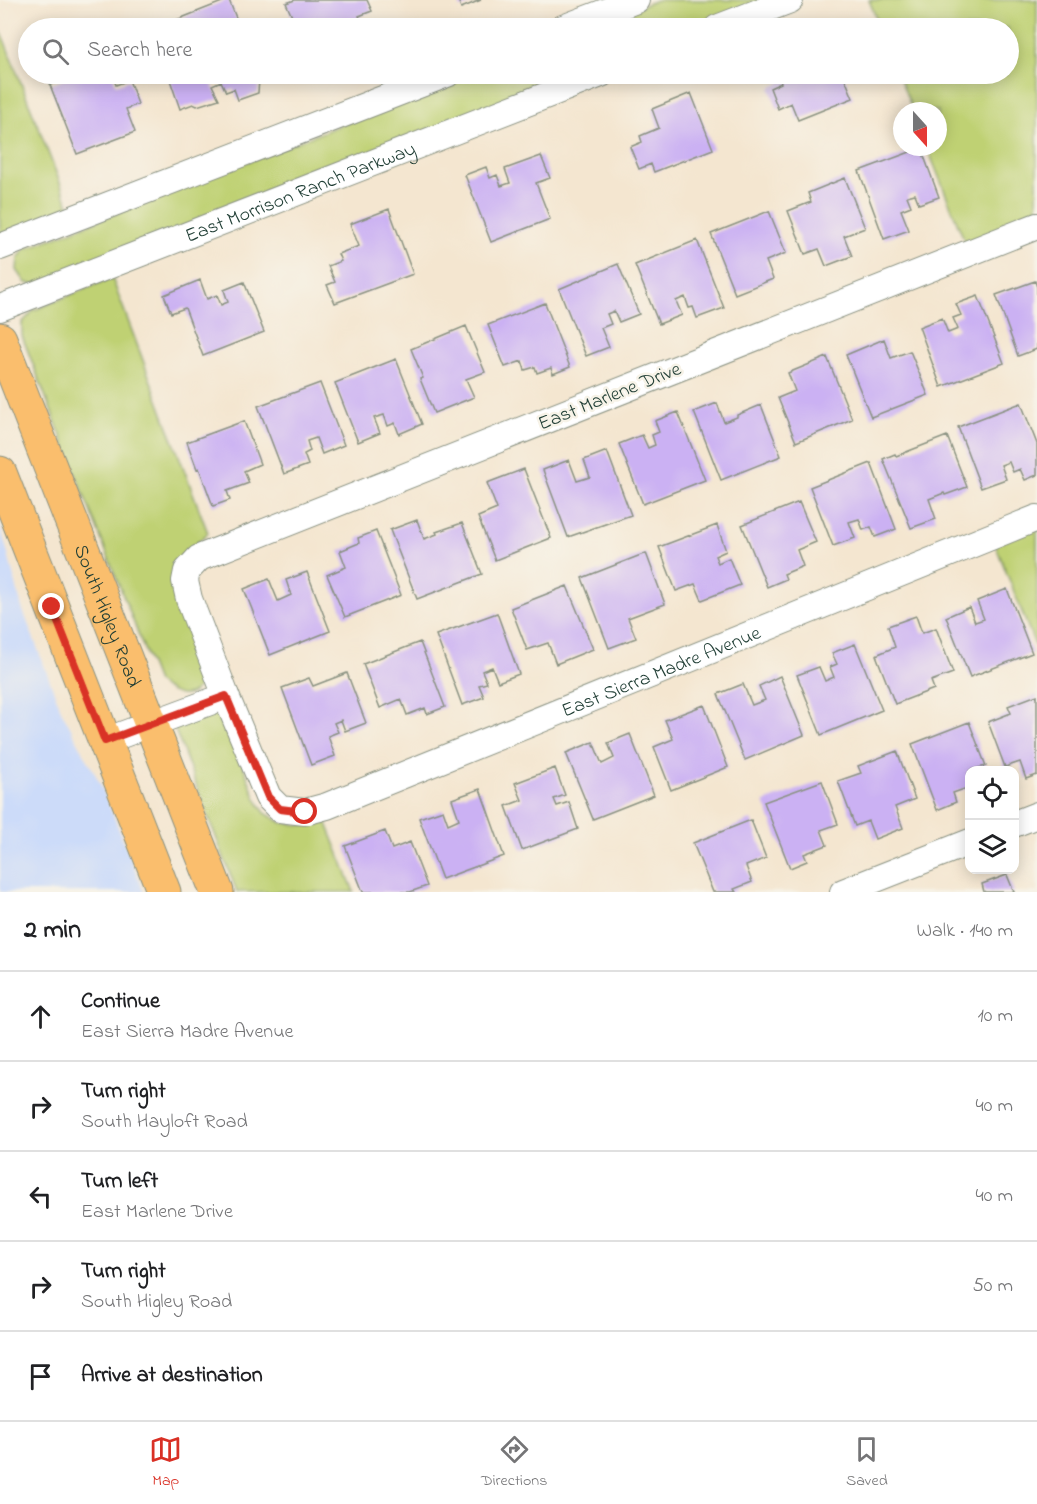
<!DOCTYPE html>
<html lang="en">
<head>
<meta charset="utf-8">
<style>
	:root { --surface:#fff; --page:#f2f2f2; --text:#202124; --muted:#757577; --line:#e0e0e0; --accent:#d93025 }
	body { margin:0; font-family:"Indie Flower",sans-serif; background:var(--page); color:var(--text) }
	.controls { position:absolute; right:18px; bottom:18px; display:grid; overflow:hidden; border-radius:12px; box-shadow:0 3px 15px #0003 }
	.controls button { width:54px; height:54px; display:grid; place-items:center; padding:0; border:0; border-bottom:2px solid var(--line); background:var(--surface); color:var(--text); font:30px sans-serif }
	.compass { position:absolute; left:893px; top:102px; width:54px; height:54px; border-radius:50%; background:var(--surface); box-shadow:0 3px 15px #0003; rotate:159deg }
	.stop { position:absolute; width:18px; height:18px; margin:-14px; border:4px solid #d93025; border-radius:50%; background:#fff }
	.stop.end { background:#d93025; border-color:#fff; box-shadow:0 2px 6px #0008 }
	.list { margin:0; padding:0; list-style:none }
	h2 { display:flex; justify-content:space-between; align-items:center; height:78px; margin:0; padding:0 24px; font-size:26px }
	h2 small { font-size:20px; font-weight:400; color:var(--muted) }
	.list li { display:grid; grid-template-columns:39px 1fr auto; gap:18px; align-items:center; box-sizing:border-box; height:90px; padding:0 24px; border-top:2px solid var(--line) }
	.list b { display:block; font-size:22px; white-space:nowrap }
	.list p { margin:0; font-size:20px; white-space:nowrap; color:var(--muted) }
	.list em { font-size:20px; font-style:normal; color:var(--muted) }
	.icon { flex:none; width:33px; height:33px; fill:none; stroke:currentColor; stroke-width:2; stroke-linecap:round; stroke-linejoin:round }
	.map { position:relative; flex:none; width:1037px; height:892px; overflow:hidden }
	.search { position:absolute; background:var(--surface); box-shadow:0 3px 15px #0003; left:18px; right:18px; top:18px; height:66px; display:flex; align-items:center; gap:15px; box-sizing:border-box; padding:0 21px; border-radius:33px; color:var(--muted); font-size:22px }
	.sheet { height:528px; background:var(--surface) }
	nav { display:flex; justify-content:space-around; align-items:center; box-sizing:border-box; height:84px; border-top:2px solid var(--line); background:var(--surface); font-size:16px; color:var(--muted) }
	nav a { display:grid; justify-items:center; gap:3px }
	nav .on { color:var(--accent) }
	.map>svg:first-child { display:block }
	.built { fill:#ccdbf9 }
	.green { fill:#bfd173; stroke:#6f8754; stroke-width:1.5 }
	.building { fill:#cbb1f3 }
	.lines { fill:none; stroke-linecap:round; stroke-linejoin:round }
	.minor-casing { stroke:#8a9282; stroke-width:28 }
	.major-casing { stroke:#8a9282; stroke-width:35 }
	.minor { stroke:#fff; stroke-width:26 }
	.major { stroke:#fabe6d; stroke-width:33 }
	.route { stroke:#d93025; stroke-width:8 }
	.labels { text-anchor:middle; stroke-width:5; stroke-linejoin:round; paint-order:stroke }
	.street-label { font-size:20px; fill:#1f3d34; stroke:#f7f3e8 }
</style>
</head>
<body>
<div class="map">
<svg width="1037" height="892" viewBox="0 0 1037 892">
	<rect width="100%" height="100%" fill="#f7f3e8"/>
	<filter id="ink" filterUnits="userSpaceOnUse"><feTurbulence type="fractalNoise" baseFrequency=".0167" numOctaves="2"/><feDisplacementMap in="SourceGraphic" scale="12" xChannelSelector="R" yChannelSelector="G"/><feConvolveMatrix kernelMatrix="1 2 1 2 8 2 1 2 1" color-interpolation-filters="sRGB"/></filter>
	<filter id="wash" filterUnits="userSpaceOnUse"><feTurbulence type="fractalNoise" baseFrequency=".008" numOctaves="4" result="noise"/><feDisplacementMap in="SourceGraphic" scale="24" xChannelSelector="R" yChannelSelector="G"/><feGaussianBlur stdDeviation="1.35" result="paint"/><feColorMatrix in="noise" values="0 0 0 0 0 0 0 0 0 0 0 0 0 0 0 0 0 1.4 0 .05"/><feComposite in="paint" operator="in"/></filter>
	<g filter="url(#wash)">
		<rect width="100%" height="100%" fill="#f4e6d0"/>
		<path class="built" d="M0,524L22,608L61,710L101,785L144,892H0Z"/>
		<path class="green" d="M657,0H772L699,28H585Z
			M869,0H1037V226L969,252L927,147H938V111H913L898,74H1008V28H880Z
			M0,29L71,211L0,235Z
			M471,74H583L41,285L26,283L17,270L18,258L25,249Z
			M112,278L208,533L179,559L173,575V588L182,615L206,672C196,702 178,700 157,682L22,336V323L34,310Z
			M1037,518V650L992,536Z
			M221,709L256,799L265,813L282,823L302,825L326,821L354,892H237L174,727Z"/>
		<g id="blocks">
			<path class="building" d="M227,0H229L240,28H156Z
				M295,0H367L372,11L359,16L362,23L348,28H297L286,3Z
				M458,0H481L461,8Z
				M79,74H112L116,85L129,80L138,104L126,109L135,132L77,154L50,85Z
				M168,74H257L259,79L258,93L238,100L234,89L226,92L221,81L212,85L219,99L197,106L193,104L180,109Z
				M788,74H843L853,98L798,120L791,103L778,109L770,88L781,83L779,77Z
				M691,93L713,149L654,172L651,164L639,169L630,147L642,142L640,136L659,128L652,109Z
				M921,148L939,197L919,204L915,194L907,196L911,206L901,210L909,230L884,239L859,171Z
				M541,156L550,178L536,183L550,219L491,242L465,175L486,167L490,178L497,175L501,186L510,183L505,169Z
				M845,178L865,228L844,236L852,256L826,266L819,249L805,254L788,211L811,202L808,193Z
				M389,209L413,274L335,303L327,285L335,282L328,266L341,261L338,254L359,246L350,224Z
				M769,211L786,253L766,261L773,279L735,294L711,234Z
				M697,240L724,308L697,318L693,307L689,308L685,297L676,301L682,315L659,324L635,265Z
				M618,264L639,314L619,322L614,311L607,314L611,324L601,328L609,347L586,356L559,289Z
				M200,280L207,299L217,295L221,305L228,302L224,290L244,282L264,332L203,356L185,308L171,313L164,295Z
				M1035,281L1037,287V349L1018,356L996,295Z
				M978,296L1004,363L941,387L919,327L942,318L948,333L958,329L953,318L961,315L956,304Z
				M545,303L570,367L553,374L551,368L537,373L535,367L525,370L522,361L505,367L488,325Z
				M466,326L485,372L466,379L474,397L434,413L420,379L423,378L411,349Z
				M884,339L891,358L910,351L928,395L871,417L846,355Z
				M827,357L852,419L796,442L778,398L795,391L788,373Z
				M396,359L422,424L399,434L395,423L388,426L384,415L374,418L380,433L358,442L335,383Z
				M320,383L344,445L322,454L316,438L307,441L310,451L304,454L308,465L284,474L258,406Z
				M717,403L724,422L737,417V415L761,405L781,456L721,480L694,412Z
				M1021,403L1037,444V475L1025,480L1020,469L1013,472L1009,462L1001,465L1006,479L981,488L958,427Z
				M678,412L705,480L643,504L619,444L642,435L648,448L655,445L652,435L659,432L655,421Z
				M244,421L260,464L244,471L249,483L227,491L230,500L213,506L199,468L197,469L187,442Z
				M947,436L967,487L945,495L944,493L929,499L936,519L911,528L883,459L895,454L896,456Z
				M607,451L631,515L568,537L543,470L569,460L577,481L590,477L584,460Z
				M871,463L896,529L875,537L871,527L863,530L859,519L849,522L855,538L833,546L810,487Z
				M524,469L551,538L495,560L478,517L497,509L487,483Z
				M799,502L816,542L797,550L803,566L784,574L786,579L767,587L742,525Z
				M417,520L424,539L437,534L436,532L462,523L482,574L417,599L390,530Z
				M717,525L726,551L715,556L718,563L729,558L740,585L702,600L695,584L676,591L659,547Z
				M376,531L401,595L345,617L327,575L346,567L340,551L359,543L358,538Z
				M646,553L665,604L628,618L636,638L609,648L582,578Z
				M307,572L330,631L270,655L244,589L269,579L278,601L291,595L286,580Z
				M567,586L593,649L556,664L548,643L527,650L511,608Z
				M1007,589L1032,653L970,677L946,617L969,607L975,622L984,619L977,601Z
				M497,613L519,674L498,682L492,667L482,671L487,683L479,685L484,697L462,705L436,635Z
				M916,616L922,633L936,628L953,673L931,681L934,689L895,704L876,655L895,647L888,626Z
				M420,642L445,707L427,714L425,708L407,715L401,699L380,708L363,664Z
				M855,644L882,710L821,735L797,675L819,667L825,681L834,677L830,667L837,664L832,653Z
				M347,673L366,723L345,731L341,720L334,723L338,732L328,736L335,756L311,765L282,688L309,678L313,686Z
				M780,676L804,735L745,760L718,694L743,684L752,705L765,700L759,686Z
				M1037,695V775L1026,779L1020,762L1005,767L988,722L1011,713L1008,706Z
				M704,705L728,767L671,790L654,747L673,739L665,720Z
				M969,722L986,766L970,770L968,773L970,777V787L953,793L956,802L937,810L912,744Z
				M630,734L654,795L593,819L566,753L593,742L602,764L614,758L608,743Z
				M897,751L915,799L895,807L903,828L875,839L868,821L855,826L838,781L861,773L858,766Z
				M555,768L565,795L554,799L557,806L569,802L578,829L522,850L506,806L522,800L515,783Z
				M822,781L838,824L821,830L827,845L804,854L807,861L790,868L764,802Z
				M480,789L504,856L442,879L419,818L443,810L448,824L459,819L452,799Z
				M751,820L766,858L746,866L752,882L734,889L736,892H713L693,843Z
				M385,831L392,849L410,842L427,886L410,892H363L345,846Z
				M1007,875L1014,892H984L982,884Z"/>
		</g>
	</g>
	<g filter="url(#ink)">
		<use href="#blocks" fill-opacity="0" stroke="#8a9282" stroke-width="1.5"/>
		<g class="lines">
			<g class="minor-casing">
				<g id="minor">
					<path d="M563,28L636,0"/>
					<path d="M717,28L790,0"/>
					<path id="s1" d="M1037,226L199,558L187,571L185,581L189,599L226,696L268,797L280,809L305,812L327,806L1037,518"/>
					<path d="M0,247L447,74"/>
					<path id="s2" d="M0,308L601,74"/>
					<path d="M105,741L226,696"/>
					<path d="M1014,824L1037,815"/>
					<path d="M843,892L970,842"/>
				</g>
			</g>
			<g class="major-casing">
				<g id="major">
					<path id="s3" d="M0,339L217,892"/>
					<path d="M0,473L164,892"/>
				</g>
			</g>
			<use href="#minor" class="minor"/>
			<use href="#major" class="major"/>
		</g>
	</g>
	<g class="lines" filter="url(#ink)">
		<path class="route" d="M52,607L105,741L226,696L268,797L280,809L305,812"/>
	</g>
	<g class="labels">
		<g class="street-label">
			<text dy="7" stroke="none"><textPath href="#s2" startOffset="322">East Morrison Ranch Parkway</textPath></text>
			<text transform="translate(609 395) rotate(-22)" y="7">East Marlene Drive</text>
			<text dy="7" stroke="none"><textPath href="#s3" startOffset="297">South Higley Road</textPath></text>
			<text dy="7" stroke="none"><textPath href="#s1" startOffset="1586">East Sierra Madre Avenue</textPath></text>
		</g>
	</g>
</svg>
<div class="controls">
<button><svg class="icon" aria-label="locate" viewBox="0 0 24 24"><circle cx="12" cy="12" r="6"/><path d="M12 2v4M12 18v4M2 12h4M18 12h4"/></svg></button>
<button><svg class="icon" aria-label="layers" viewBox="0 0 24 24"><path d="M12 4l9 5-9 5-9-5zM3 14l9 5 9-5"/></svg></button>
</div>
<svg class="compass" viewBox="-18 -18 36 36"><path d="M0-13l5 13h-10z" fill="#e53935"/><path d="M0 13l5-13h-10z" fill="#757577"/></svg>
<div class="stop" style="left:305px;top:812px"></div>
<div class="stop end" style="left:52px;top:607px"></div>
<div class="search"><svg class="icon" aria-label="search" viewBox="0 0 24 24"><circle cx="10" cy="10" r="6"/><path d="M15 15l6 6"/></svg>Search here</div>
</div>
<section class="sheet">
<h2>2 min<small>Walk · 140 m</small></h2>
<ul class="list">
<li><svg class="icon" aria-label="ahead" viewBox="0 0 24 24"><path d="M12 20V5M6 11l6-6 6 6"/></svg><div><b>Continue</b><p>East Sierra Madre Avenue</p></div><em>10 m</em></li>
<li><svg class="icon" aria-label="right" viewBox="0 0 24 24"><path d="M7 20v-9h11M14 6l5 5-5 5"/></svg><div><b>Turn right</b><p>South Hayloft Road</p></div><em>40 m</em></li>
<li><svg class="icon" aria-label="left" viewBox="0 0 24 24"><path d="M17 20v-9H6M10 6l-5 5 5 5"/></svg><div><b>Turn left</b><p>East Marlene Drive</p></div><em>40 m</em></li>
<li><svg class="icon" aria-label="right" viewBox="0 0 24 24"><path d="M7 20v-9h11M14 6l5 5-5 5"/></svg><div><b>Turn right</b><p>South Higley Road</p></div><em>50 m</em></li>
<li><svg class="icon" aria-label="arrive" viewBox="0 0 24 24"><path d="M6 21V4h12l-3 4 3 4H6"/></svg><div><b>Arrive at destination</b></div></li>
</ul>
</section>
<nav>
<a class="on"><svg class="icon" aria-label="map" viewBox="0 0 24 24"><path d="M3 6l6-2 6 2 6-2v14l-6 2-6-2-6 2zM9 4v14M15 6v14"/></svg>Map</a>
<a><svg class="icon" aria-label="directions" viewBox="0 0 24 24"><path d="M12 3l9 9-9 9-9-9zM9 14v-3h6M13 9l2 2-2 2"/></svg>Directions</a>
<a><svg class="icon" aria-label="saved" viewBox="0 0 24 24"><path d="M7 4h10v16l-5-4-5 4z"/></svg>Saved</a>
</nav>
</body>
</html>
